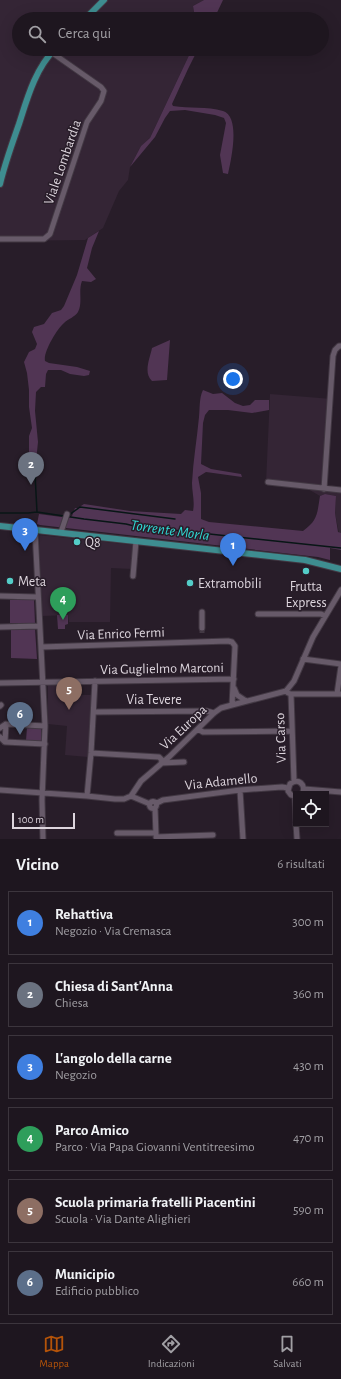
<!DOCTYPE html>
<html lang="it">
<head>
<meta charset="utf-8">
<style>
	:root { --surface:#1e161f; --page:#261f28; --text:#f1f3f6; --muted:#a19fa4; --line:#3c353d; --accent:#b45309 }
	body { margin:0; font-family:"Alegreya Sans",sans-serif; background:var(--page); color:var(--text) }
	.controls { position:absolute; right:12px; bottom:12px; display:grid; overflow:hidden; border-radius:0px; box-shadow:0 4px 16px #0002 }
	.controls button { width:36px; height:36px; display:grid; place-items:center; padding:0; border:0; border-bottom:1px solid var(--line); background:var(--surface); color:var(--text); font:20px sans-serif }
	.scale { position:absolute; left:12px; bottom:10px; width:63px; box-sizing:border-box; padding-left:4px; border:2px solid #ddd5dd; border-top:0; font-size:11px; line-height:14px; white-space:nowrap; color:#ddd5dd; -webkit-text-stroke:3px #281d29; paint-order:stroke }
	.you { position:absolute; left:233px; top:379px; width:14px; height:14px; margin:-10px; border:3px solid #fff; border-radius:50%; background:#1a73e8; box-shadow:0 0 0 6px #1a73e833 }
	.badge { display:grid; place-items:center; width:26px; height:26px; border-radius:50%; background:var(--accent); color:#fff; font-size:13px; font-weight:700 }
	.pin { position:absolute; translate:-50% -33px; filter:drop-shadow(0 1px 2px #0008) }
	.pin::after { content:''; position:absolute; top:21px; width:14px; height:12px; background:inherit; clip-path:polygon(0 0,100% 0,50% 100%) }
	.list { margin:0; padding:0; list-style:none }
	h2 { display:flex; justify-content:space-between; align-items:center; height:52px; margin:0; padding:0 16px; font-size:17px }
	h2 small { font-size:13px; font-weight:400; color:var(--muted) }
	.list li { display:grid; grid-template-columns:26px 1fr auto; gap:12px; align-items:center; box-sizing:border-box; height:64px; margin:0 8px 8px; padding:0 8px; border:1px solid var(--line); border-radius:0px }
	.list b { display:block; font-size:15px; white-space:nowrap }
	.list p { margin:0; font-size:13px; white-space:nowrap; color:var(--muted) }
	.list em { font-size:13px; font-style:normal; color:var(--muted) }
	.icon { flex:none; width:22px; height:22px; fill:none; stroke:currentColor; stroke-width:2; stroke-linecap:round; stroke-linejoin:round }
	.map { position:relative; flex:none; width:341px; height:839px; overflow:hidden }
	.search { position:absolute; background:var(--surface); box-shadow:0 4px 16px #0002; left:12px; right:12px; top:12px; height:44px; display:flex; align-items:center; gap:10px; box-sizing:border-box; padding:0 14px; border-radius:22px; color:var(--muted); font-size:15px }
	.sheet { height:484px; background:var(--surface) }
	nav { display:flex; justify-content:space-around; align-items:center; box-sizing:border-box; height:56px; border-top:1px solid var(--line); background:var(--surface); font-size:11px; color:var(--muted) }
	nav a { display:grid; justify-items:center; gap:2px }
	nav .on { color:var(--accent) }
	.map>svg:first-child { display:block }
	.built { fill:#342535 }
	.green { fill:#513554 }
	.lines { fill:none; stroke-linecap:round; stroke-linejoin:round }
	.stream { stroke:#081616; stroke-width:1.5 }
	.minor-tunnel { stroke:#433944; stroke-width:5; stroke-dasharray:5 2.5; stroke-linecap:butt }
	.minor-casing { stroke:#423843; stroke-width:7 }
	.major-casing { stroke:#423843; stroke-width:8 }
	.minor { stroke:#675a69; stroke-width:5 }
	.major { stroke:#3e8d90; stroke-width:6 }
	.poi-dot { fill:#54cdc8; stroke:#281d29; stroke-width:1.5 }
	.labels { text-anchor:middle; stroke-width:3; stroke-linejoin:round; paint-order:stroke }
	.street-label { font-size:14px; fill:#ddd5dd; stroke:#281d29 }
	.poi-label { font-size:14px; fill:#ddd5dd; stroke:#281d29; text-anchor:start }
	.water-label { font-size:15px; font-style:italic; fill:#30dbd6; stroke:#281d29 }
</style>
</head>
<body>
<div class="map">
<svg width="341" height="839" viewBox="0 0 341 839">
	<rect width="100%" height="100%" fill="#281d29"/>
	<path class="built" d="M0,0H204L193,6L195,19H19V49H192L150,138L141,146L130,167L128,180L119,191L103,228L85,240L0,241Z
		M270,394L332,399L328,465V486L341,487V533H339L335,513L336,496L325,494L320,496L308,489L266,483Z
		M39,535L134,545L132,569L111,568L110,622H69L68,615L42,616Z
		M79,684L80,695H92L88,757L65,755L67,726L48,724V685Z"/>
	<path class="green" d="M204,0H223L214,19H195V18L193,6Z
		M192,49H198L188,69L172,104L173,106C189,109 207,106 223,111C241,117 231,160 228,174L223,173L220,155L226,123L224,118L215,115L185,110L170,111L165,118L155,137L130,167L141,146L150,138Z
		M99,231L92,248L87,268L96,279L91,282L82,281C78,291 83,302 78,312C75,317 68,319 64,323C57,329 43,352 45,361L49,363L77,367L90,371L89,375L84,376L70,374L61,370H48L46,374L45,387H41L36,392L35,411L38,442L35,471L29,474V436L32,428L29,407V390L27,373L24,362L29,352L35,349L37,344L32,332L34,327L44,324L52,313L61,310L64,306L77,275L88,238Z
		M170,340L167,380L152,381C143,373 150,358 152,348Z
		M203,390L213,394L222,393L235,403L243,406L250,405L255,400H269V410L252,413L228,410H209L205,415L203,423L201,464L211,469L241,474L242,477L206,472L198,477L201,493V519L209,522L303,531C318,520 317,514 320,496L325,494L336,496L335,513L338,532L341,533V550L330,548V560L318,557L40,525L37,524L39,514L69,518L72,516L75,508H78L84,504L130,511L181,514L185,510L193,511C195,502 192,492 192,483C193,461 197,439 199,417C200,408 199,398 203,390Z
		M10,600H34L35,623H10Z
		M57,615H68V624L65,625V629H58Z
		M35,629L37,659L11,658V630Z
		M27,727L41,728L42,742L26,741Z"/>
	<g class="lines">
		<path class="stream" d="M35,474L37,512
			M0,513H28L37,512L84,519L126,524L146,529H163L341,548
			M69,515L80,507L175,519"/>
		<path class="minor-tunnel" d="M202,628V635"/>
		<g class="minor-casing">
			<path id="minor" d="M0,239H44L50,234L87,122L101,101L104,91L101,87L51,52
				M268,482L341,490
				M324,489L333,356L335,350L339,346H341
				M35,530L45,726L42,800L43,839
				M61,532L67,514
				M133,576L136,541
				M0,596L37,597
				M202,612V628
				M258,614H321L325,616
				M0,627L39,626
				M41,647L228,641L232,642L235,646L232,705
				M303,659L341,664
				M0,683L234,679
				M234,688L237,695L246,701
				M288,693L291,694H341
				M291,694L294,781
				M337,694L341,666
				M0,706L1,705
				M94,712L207,711L214,713
				M0,728L6,724L45,726
				M198,729L203,732L292,731
				M0,737L5,742L45,744
				M5,742L6,724
				M91,753L159,757L164,762
				M161,763L184,762
				M304,789L341,792
				M0,790L87,796L115,799H124L131,796L141,781L169,757L214,713L221,708L232,705L286,691L294,681L313,637L341,590
				M240,790L243,839
				M87,796L91,753L95,681
				M131,796L150,804
				M295,796L296,821
				M296,796L291,795L288,791L290,784C298,777 307,785 302,794
				M149.5 805a3.5 3.5 0 1 1 7 0a3.5 3.5 0 1 1-7 0Z
				M157,803L163,800L240,790L282,787L288,788
				M155,808L156,835
				M296,824L297,839
				M117,833H156
				M156,837L213,835"/>
		</g>
		<g class="major-casing">
			<path id="major" d="M85,19L104,0
				M0,184C5,163 12,144 19,124C27,99 35,69 55,49
				M0,526L305,560L341,569"/>
		</g>
		<use href="#minor" class="minor"/>
		<use href="#major" class="major"/>
	</g>
	<g class="poi-dot">
		<circle cx="77" cy="542" r="4"/>
		<circle cx="306" cy="571" r="4"/>
		<circle cx="10" cy="581" r="4"/>
		<circle cx="190" cy="583" r="4"/>
	</g>
	<g class="labels">
		<g class="street-label">
			<text transform="translate(62 162) rotate(-71)" y="5">Viale Lombardia</text>
			<text transform="translate(121 633) rotate(-2)" y="5">Via Enrico Fermi</text>
			<text transform="translate(162 668) rotate(-1)" y="5">Via Guglielmo Marconi</text>
			<text x="154" y="704">Via Tevere</text>
			<text transform="translate(183 727) rotate(-43)" y="5">Via Europa</text>
			<text transform="translate(280 738) rotate(-92)" y="5">Via Carso</text>
			<text transform="translate(221 781) rotate(-6)" y="5">Via Adamello</text>
		</g>
		<g class="poi-label">
			<text x="85" y="547">Q8</text>
			<text x="18" y="586">Meta</text>
			<text x="198" y="588">Extramobili</text>
			<text x="306" y="591" text-anchor="middle">Frutta<tspan x="306" dy="16">Express</tspan></text>
		</g>
		<g class="water-label">
			<text transform="translate(170 530) rotate(8)" y="5">Torrente Morla</text>
		</g>
	</g>
</svg>
<div class="controls">
<button><svg class="icon" aria-label="locate" viewBox="0 0 24 24"><circle cx="12" cy="12" r="6"/><path d="M12 2v4M12 18v4M2 12h4M18 12h4"/></svg></button>
</div>
<div class="scale">100 m</div>
<div class="you"></div>
<div class="pin badge" style="left:233px;top:566px;background:#3f7fe0">1</div>
<div class="pin badge" style="left:31px;top:485px;background:#6b7280">2</div>
<div class="pin badge" style="left:25px;top:551px;background:#3f7fe0">3</div>
<div class="pin badge" style="left:63px;top:620px;background:#2e9e5b">4</div>
<div class="pin badge" style="left:69px;top:710px;background:#8d6e63">5</div>
<div class="pin badge" style="left:20px;top:735px;background:#5c6f8a">6</div>
<div class="search"><svg class="icon" aria-label="search" viewBox="0 0 24 24"><circle cx="10" cy="10" r="6"/><path d="M15 15l6 6"/></svg>Cerca qui</div>
</div>
<section class="sheet">
<h2>Vicino<small>6 risultati</small></h2>
<ul class="list">
<li><span class="badge" style="background:#3f7fe0">1</span><div><b>Rehattiva</b><p>Negozio · Via Cremasca</p></div><em>300 m</em></li>
<li><span class="badge" style="background:#6b7280">2</span><div><b>Chiesa di Sant'Anna</b><p>Chiesa</p></div><em>360 m</em></li>
<li><span class="badge" style="background:#3f7fe0">3</span><div><b>L'angolo della carne</b><p>Negozio</p></div><em>430 m</em></li>
<li><span class="badge" style="background:#2e9e5b">4</span><div><b>Parco Amico</b><p>Parco · Via Papa Giovanni Ventitreesimo</p></div><em>470 m</em></li>
<li><span class="badge" style="background:#8d6e63">5</span><div><b>Scuola primaria fratelli Piacentini</b><p>Scuola · Via Dante Alighieri</p></div><em>590 m</em></li>
<li><span class="badge" style="background:#5c6f8a">6</span><div><b>Municipio</b><p>Edificio pubblico</p></div><em>660 m</em></li>
</ul>
</section>
<nav>
<a class="on"><svg class="icon" aria-label="map" viewBox="0 0 24 24"><path d="M3 6l6-2 6 2 6-2v14l-6 2-6-2-6 2zM9 4v14M15 6v14"/></svg>Mappa</a>
<a><svg class="icon" aria-label="directions" viewBox="0 0 24 24"><path d="M12 3l9 9-9 9-9-9zM9 14v-3h6M13 9l2 2-2 2"/></svg>Indicazioni</a>
<a><svg class="icon" aria-label="saved" viewBox="0 0 24 24"><path d="M7 4h10v16l-5-4-5 4z"/></svg>Salvati</a>
</nav>
</body>
</html>
